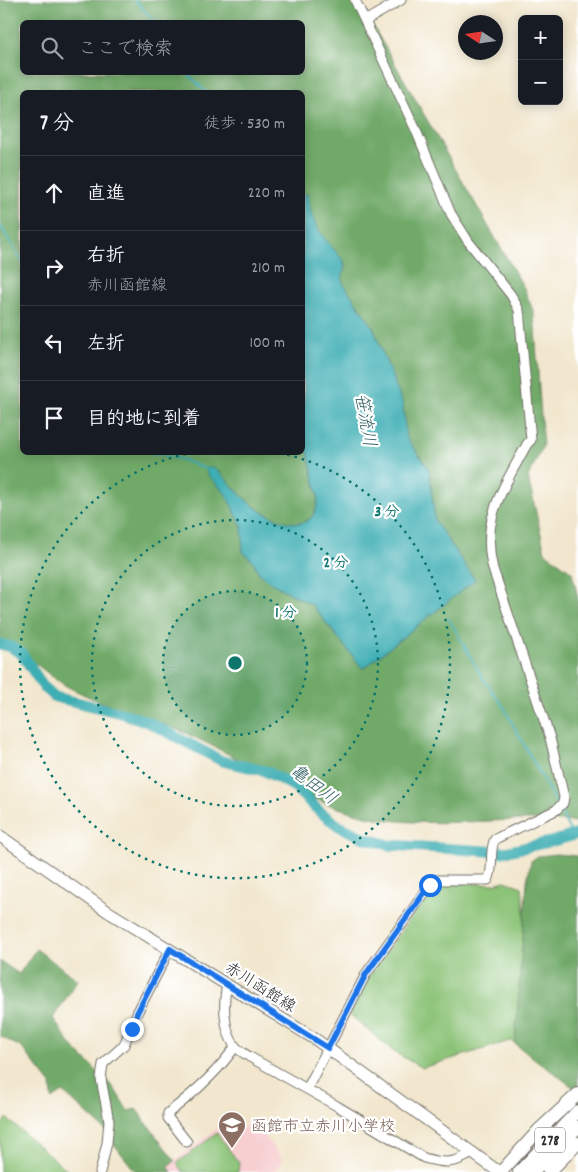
<!DOCTYPE html>
<html lang="ja">
<head>
<meta charset="utf-8">
<style>
	:root { --surface:#171b24; --page:#20242c; --text:#f1f3f6; --muted:#9ea1a6; --line:#363941 }
	body { margin:0; font-family:Dekko,"Klee One",sans-serif; background:var(--page); color:var(--text) }
	.controls { position:absolute; right:15px; top:15px; display:grid; overflow:hidden; border-radius:8px; box-shadow:0 2px 12px #0003 }
	.controls button { width:45px; height:45px; display:grid; place-items:center; padding:0; border:0; border-bottom:1px solid var(--line); background:var(--surface); color:var(--text); font:25px sans-serif }
	.compass { position:absolute; left:458px; top:15px; width:45px; height:45px; border-radius:50%; background:var(--surface); box-shadow:0 2px 12px #0003; rotate:282deg }
	.stop { position:absolute; width:15px; height:15px; margin:-11px; border:4px solid #1a73e8; border-radius:50%; background:#fff }
	.stop.end { background:#1a73e8; border-color:#fff; box-shadow:0 1px 5px #0008 }
	.list { margin:0; padding:0; list-style:none }
	h2 { display:flex; justify-content:space-between; align-items:center; height:65px; margin:0; padding:0 20px; font-size:21px }
	h2 small { font-size:16px; font-weight:400; color:var(--muted) }
	.list li { display:grid; grid-template-columns:32px 1fr auto; gap:15px; align-items:center; box-sizing:border-box; height:75px; padding:0 20px; border-top:1px solid var(--line) }
	.list b { display:block; font-size:19px; white-space:nowrap }
	.list p { margin:0; font-size:16px; white-space:nowrap; color:var(--muted) }
	.list em { font-size:16px; font-style:normal; color:var(--muted) }
	.icon { flex:none; width:28px; height:28px; fill:none; stroke:currentColor; stroke-width:2; stroke-linecap:round; stroke-linejoin:round }
	.map { position:relative; flex:none; width:578px; height:1172px; overflow:hidden }
	.search { position:absolute; background:var(--surface); box-shadow:0 2px 12px #0003; left:20px; top:20px; width:285px; height:55px; display:flex; align-items:center; gap:12px; box-sizing:border-box; padding:0 18px; border-radius:8px; color:var(--muted); font-size:19px }
	.panel { position:absolute; background:var(--surface); box-shadow:0 2px 12px #0003; left:20px; top:90px; width:285px; height:365px; border-radius:8px }
	.map>svg:first-child { display:block }
	.built { fill:#f7cfd1 }
	.green { fill:#8bc377; stroke:#5b7751 }
	.forest { fill:#70a968; stroke:#4e6a4a; fill-rule:evenodd }
	.water { fill:#3caeb4; stroke:#346c70 }
	.lines { fill:none; stroke-linecap:round; stroke-linejoin:round }
	.stream { stroke:#3caeb4; stroke-width:2 }
	.river { stroke:#3caeb4; stroke-width:11 }
	.minor-casing { stroke:#716d64; stroke-width:11 }
	.major-casing { stroke:#716d64; stroke-width:13 }
	.highway-casing { stroke:#716d64; stroke-width:14 }
	.minor { stroke:#fff; stroke-width:9 }
	.major { stroke:#fff; stroke-width:11 }
	.highway { stroke:#fff; stroke-width:12 }
	.route { stroke:#1a73e8; stroke-width:6 }
	.ring { fill:none; stroke:#0f766e; stroke-width:2.5; stroke-dasharray:2.5 5 }
	.labels { text-anchor:middle; stroke-width:4.5; stroke-linejoin:round; paint-order:stroke }
	.shield { fill:#fff; stroke:#6b6b6b; stroke-width:1 }
	.shield-label { font-size:15px; font-weight:bold; fill:#2b2b2b }
	.street-label { font-size:16px; fill:#2b2b2b; stroke:#fff }
	.education-label { font-size:16px; fill:#785e54; stroke:#fff; text-anchor:start }
	.water-label { font-size:18px; font-style:italic; fill:#325f62; stroke:#fff }
	.centre { fill:#0f766e; stroke:#fff; stroke-width:2.5 }
	.ring-label { font-size:15px; text-anchor:middle; font-weight:bold; fill:#0f766e; stroke:#fff; stroke-width:4.5; stroke-linejoin:round; paint-order:stroke }
</style>
</head>
<body>
<div class="map">
<svg width="578" height="1172" viewBox="0 0 578 1172">
	<rect width="100%" height="100%" fill="#fff"/>
	<filter id="ink" filterUnits="userSpaceOnUse"><feTurbulence type="fractalNoise" baseFrequency=".02" numOctaves="2"/><feDisplacementMap in="SourceGraphic" scale="10" xChannelSelector="R" yChannelSelector="G"/><feConvolveMatrix kernelMatrix="1 2 1 2 8 2 1 2 1" color-interpolation-filters="sRGB"/></filter>
	<filter id="wash" filterUnits="userSpaceOnUse"><feTurbulence type="fractalNoise" baseFrequency=".0096" numOctaves="4" result="noise"/><feDisplacementMap in="SourceGraphic" scale="20" xChannelSelector="R" yChannelSelector="G"/><feGaussianBlur stdDeviation="1.12" result="paint"/><feColorMatrix in="noise" values="0 0 0 0 0 0 0 0 0 0 0 0 0 0 0 0 0 1.4 0 .05"/><feComposite in="paint" operator="in"/></filter>
	<g filter="url(#wash)">
		<rect width="100%" height="100%" fill="#f2e7ce"/>
		<path class="built" d="M224,1123L233,1137L247,1125L263,1133L283,1160L275,1172H172L168,1166Z"/>
		<path class="green" d="M505,881L522,887L536,1050L510,1041L422,1068L394,1052L349,1014L363,985L435,883L494,884Z
			M6,1118L67,1170L65,1172H0V1129Z
			M217,1133L239,1163L238,1172H183L177,1163Z"/>
		<path class="forest" d="M0,0H358L524,288L534,313L543,446L528,477L545,552L572,572L578,598V822C562,821 545,820 529,820C475,820 419,828 366,816C306,802 253,765 198,739C158,719 114,710 74,690C45,676 35,656 0,646ZM22,22H302V72H22ZM22,92H302L303,193L308,195L311,216L315,226L346,267L342,277L343,283L373,327L403,405L406,437L429,469L435,521L475,580L363,669L312,605L271,583L259,573L253,561L243,552L242,526L215,468C229,481 242,499 258,509C281,523 317,537 318,496L303,432L302,452H22Z
			M556,854L578,856V1091L515,1044L527,881L531,861L538,856Z
			M36,949L78,980L53,1018L71,1045L114,1088L128,1111L136,1109L175,1161L168,1166L172,1172H136L112,1142L113,1137L63,1092L52,1099L51,1084L22,1048L0,1036V961L19,974Z"/>
		<path class="water" d="M303,193L308,195C312,229 323,236 344,261C346,270 341,275 343,283L373,327L403,405L406,437L429,469L435,521L475,580L363,669L312,605L271,583L259,573L253,561L243,552L242,526L225,493L207,474V469L210,467L215,468C229,481 242,499 258,509C281,523 317,537 318,496L303,432L304,391L302,372Z"/>
		<g class="lines">
			<path class="stream" d="M135,0L155,22
				M186,72L206,92
				M0,225L22,262
				M151,452L183,460L208,470
				M449,619L482,677L503,706L557,805
				M560,811L572,835"/>
			<path class="river" d="M0,644L11,647L22,654L43,686L55,697L125,714L148,722L222,761L265,771L292,785L320,812L339,826L364,838L389,845L504,852L554,841L578,834"/>
		</g>
	</g>
	<g filter="url(#ink)">
		<g class="lines">
			<g class="minor-casing">
				<path id="minor" d="M365,21L401,0
					M227,984C223,1002 223,1030 235,1046C238,1050 244,1053 248,1056L337,1106L424,1158C444,1164 456,1164 473,1152
					M307,1089L366,974L434,880H488C495,867 488,852 495,839L556,810L563,803L564,797L550,738L493,569C480,519 504,487 527,444L531,440L519,310L511,295L468,241L451,214L415,128L355,0
					M187,1142L168,1118V1113C193,1094 217,1073 235,1047
					M100,1172L107,1143L109,1121L101,1079L103,1064L124,1045L137,1013L170,949"/>
			</g>
			<g class="major-casing">
				<path id="major" d="M0,836L107,911L315,1039L499,1172"/>
			</g>
			<g class="highway-casing">
				<path id="highway" d="M501,1172L539,1130L578,1094
					M519,1172L578,1111
					M533,1172L578,1127
					M549,1172L578,1143"/>
			</g>
			<use href="#minor" class="minor"/>
			<use href="#major" class="major"/>
			<use href="#highway" class="highway"/>
		</g>
	</g>
	<g class="lines" filter="url(#ink)">
		<path class="route" d="M132,1029L137,1013L170,949L328,1048L366,974L430,885"/>
	</g>
	<circle cx="235" cy="663" r="72" fill="#0f766e" fill-opacity=".12"/>
	<g class="ring">
		<circle cx="235" cy="663" r="72"/>
		<circle cx="235" cy="663" r="143"/>
		<path d="M280 453A215 215 0 1 1 190 453"/>
	</g>
	<defs>
		<g id="school-pin" transform="scale(1.4375)"><path d="M0 17L-7.5 6A9.5 9.5 0 1 1 7.5 6Z" fill="#8d6e63" stroke="#fff"/><path d="M0-5L7-2L0 1L-7-2ZM-4 1L0 2.5L4 1V4Q0 6-4 4Z" fill="#fff"/></g>
	</defs>
	<g fill-rule="evenodd">
		<use href="#school-pin" x="232" y="1125"/>
	</g>
	<g class="labels">
		<rect class="shield" x="535" y="1127.5" width="30" height="25" rx="4"/>
		<g class="shield-label">
			<text x="550" y="1145">278</text>
		</g>
		<g class="street-label">
			<text transform="translate(261 986) rotate(32)" y="6">赤川函館線</text>
		</g>
		<g class="education-label">
			<text x="251" y="1131">函館市立赤川小学校</text>
		</g>
		<g class="water-label">
			<text transform="translate(366 420) rotate(80)" y="6">笹流川</text>
			<text transform="translate(314 784) rotate(37)" y="6">亀田川</text>
		</g>
	</g>
	<circle cx="235" cy="663" r="8" class="centre"/>
	<g class="ring-label">
		<text x="387" y="516">3 分</text>
		<text x="336" y="567">2 分</text>
		<text x="286" y="617">1 分</text>
	</g>
</svg>
<div class="controls">
<button>+</button>
<button>−</button>
</div>
<svg class="compass" viewBox="-18 -18 36 36"><path d="M0-13l5 13h-10z" fill="#e53935"/><path d="M0 13l5-13h-10z" fill="#9ea1a6"/></svg>
<div class="stop" style="left:430px;top:885px"></div>
<div class="stop end" style="left:132px;top:1029px"></div>
<div class="search"><svg class="icon" aria-label="search" viewBox="0 0 24 24"><circle cx="10" cy="10" r="6"/><path d="M15 15l6 6"/></svg>ここで検索</div>
<section class="panel">
<h2>7 分<small>徒歩 · 530 m</small></h2>
<ul class="list">
<li><svg class="icon" aria-label="ahead" viewBox="0 0 24 24"><path d="M12 20V5M6 11l6-6 6 6"/></svg><div><b>直進</b></div><em>220 m</em></li>
<li><svg class="icon" aria-label="right" viewBox="0 0 24 24"><path d="M7 20v-9h11M14 6l5 5-5 5"/></svg><div><b>右折</b><p>赤川函館線</p></div><em>210 m</em></li>
<li><svg class="icon" aria-label="left" viewBox="0 0 24 24"><path d="M17 20v-9H6M10 6l-5 5 5 5"/></svg><div><b>左折</b></div><em>100 m</em></li>
<li><svg class="icon" aria-label="arrive" viewBox="0 0 24 24"><path d="M6 21V4h12l-3 4 3 4H6"/></svg><div><b>目的地に到着</b></div></li>
</ul>
</section>
</div>
</body>
</html>
